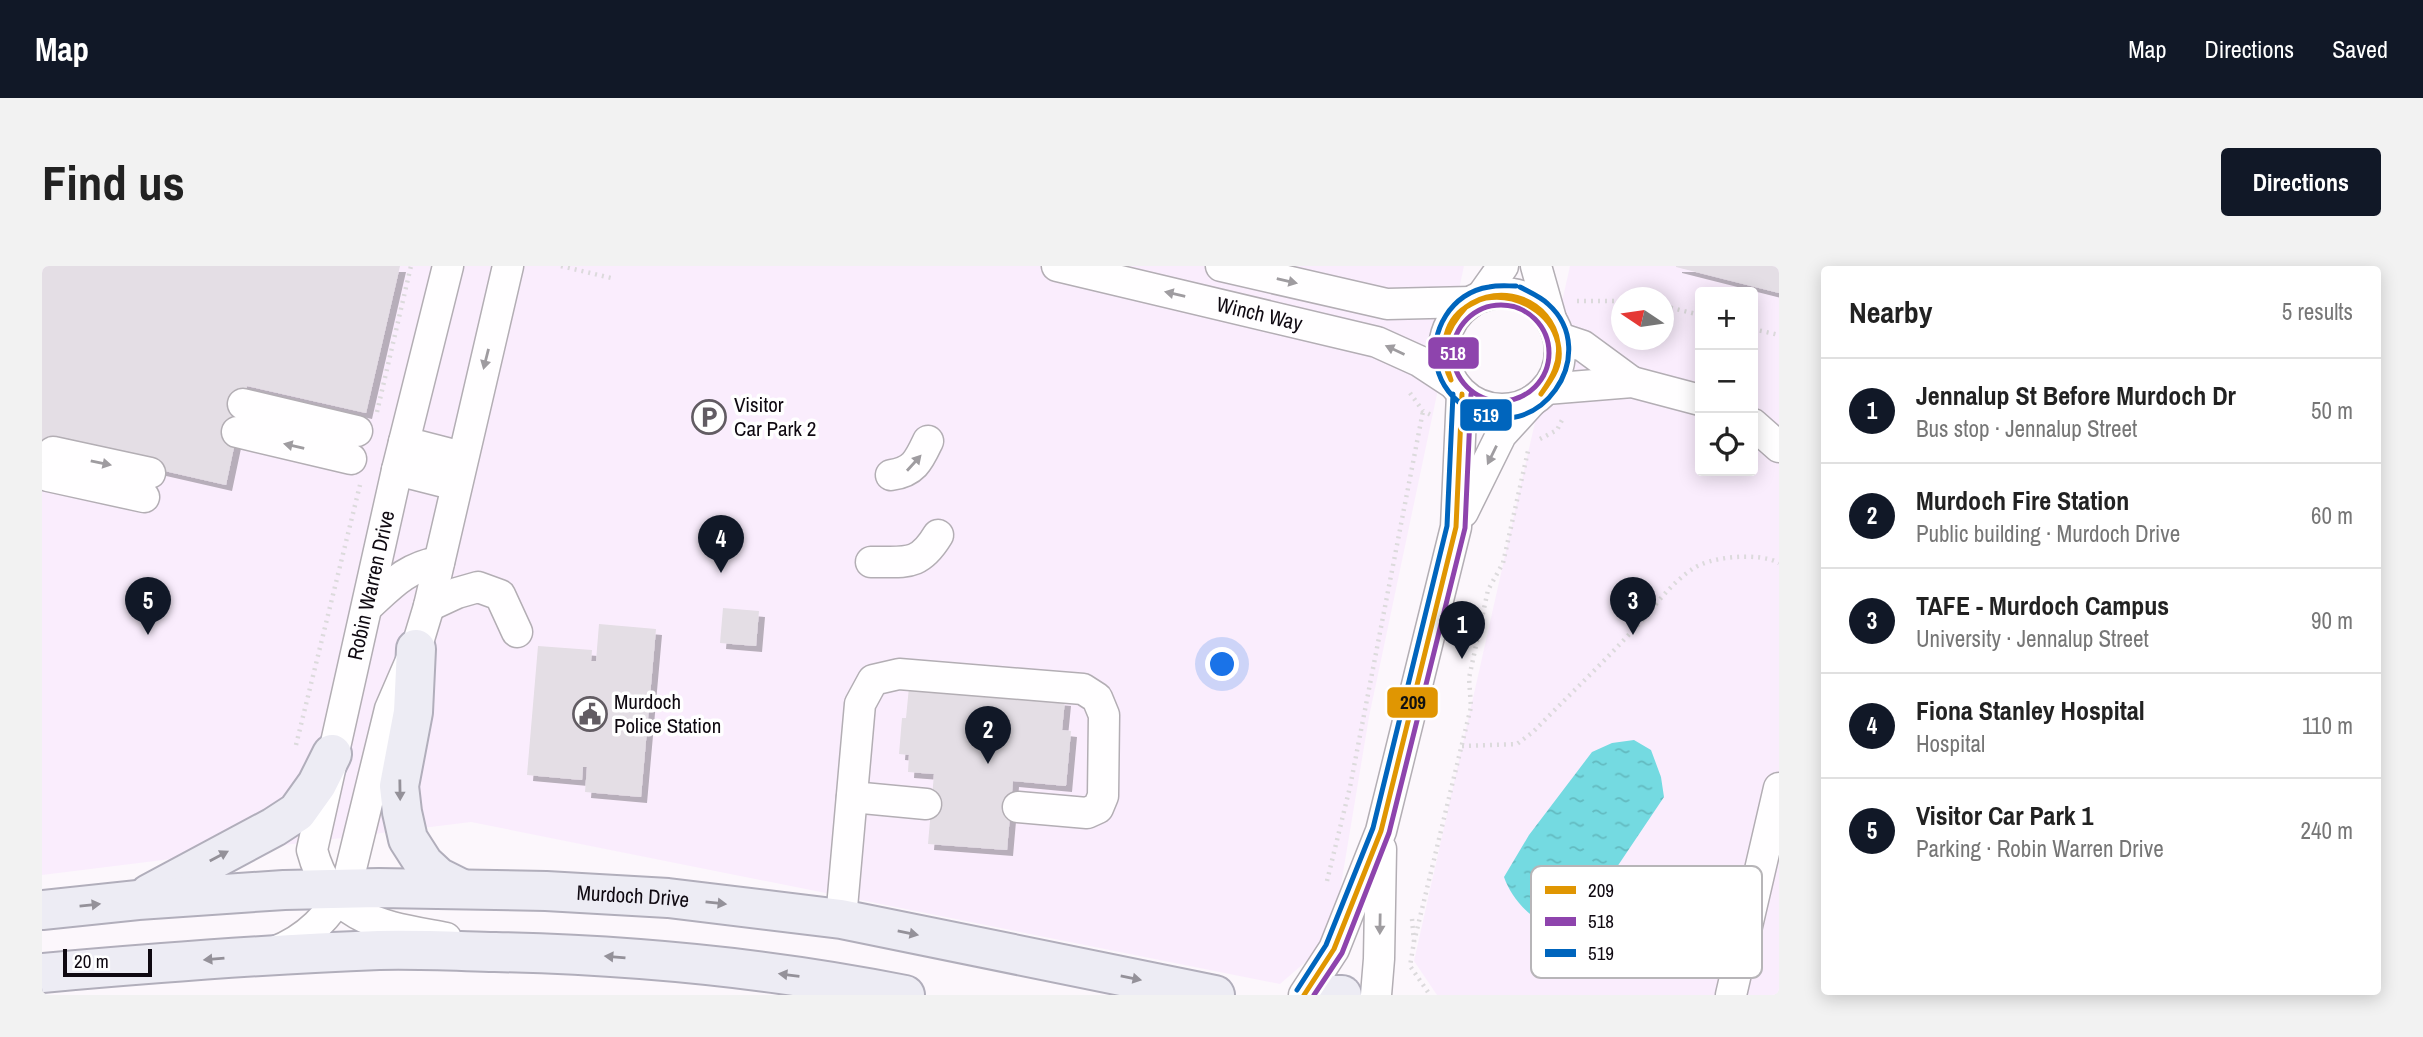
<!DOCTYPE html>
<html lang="en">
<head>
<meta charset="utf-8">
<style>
	:root { --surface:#fff; --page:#f2f2f2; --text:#222; --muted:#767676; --line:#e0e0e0; --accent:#111827 }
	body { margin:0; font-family:"Archivo Narrow",sans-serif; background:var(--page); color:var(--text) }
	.controls { position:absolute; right:21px; top:21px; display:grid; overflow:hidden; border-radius:7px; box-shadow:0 4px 18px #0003 }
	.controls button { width:63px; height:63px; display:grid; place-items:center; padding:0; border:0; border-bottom:2px solid var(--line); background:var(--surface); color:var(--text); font:35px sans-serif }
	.compass { position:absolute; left:1569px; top:21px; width:63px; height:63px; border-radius:50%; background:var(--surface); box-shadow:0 4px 18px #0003; rotate:283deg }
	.scale { position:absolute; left:21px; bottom:18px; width:89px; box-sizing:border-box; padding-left:7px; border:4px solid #0f0911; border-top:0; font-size:19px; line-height:24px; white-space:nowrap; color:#0f0911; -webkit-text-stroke:5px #fff; paint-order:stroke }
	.you { position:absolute; left:1181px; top:399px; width:24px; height:24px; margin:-18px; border:5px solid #fff; border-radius:50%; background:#1a73e8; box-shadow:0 0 0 10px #1a73e833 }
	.badge { display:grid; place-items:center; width:46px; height:46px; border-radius:50%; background:var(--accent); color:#fff; font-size:23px; font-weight:700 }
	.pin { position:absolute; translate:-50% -58px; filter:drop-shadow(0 2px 4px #0008) }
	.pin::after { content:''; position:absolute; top:37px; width:24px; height:21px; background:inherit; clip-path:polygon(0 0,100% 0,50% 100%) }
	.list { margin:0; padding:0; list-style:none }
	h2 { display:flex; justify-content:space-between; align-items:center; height:91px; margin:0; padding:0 28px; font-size:30px }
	h2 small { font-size:23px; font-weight:400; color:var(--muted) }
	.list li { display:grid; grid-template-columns:46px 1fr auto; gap:21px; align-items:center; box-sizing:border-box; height:105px; padding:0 28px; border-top:2px solid var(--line) }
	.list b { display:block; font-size:26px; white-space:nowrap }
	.list p { margin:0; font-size:23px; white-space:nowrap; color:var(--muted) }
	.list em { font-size:23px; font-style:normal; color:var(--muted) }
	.icon { flex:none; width:38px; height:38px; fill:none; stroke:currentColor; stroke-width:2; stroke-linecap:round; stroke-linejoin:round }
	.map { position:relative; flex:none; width:1737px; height:729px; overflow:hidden; border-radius:7px }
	header { display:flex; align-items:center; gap:42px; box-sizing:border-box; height:98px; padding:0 35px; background:var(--accent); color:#fff }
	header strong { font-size:33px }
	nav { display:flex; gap:38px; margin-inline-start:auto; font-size:24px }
	.intro { display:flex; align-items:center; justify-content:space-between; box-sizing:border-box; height:168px; padding:0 42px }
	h1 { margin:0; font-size:49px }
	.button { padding:18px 32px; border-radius:7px; background:var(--accent); color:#fff; font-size:24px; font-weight:700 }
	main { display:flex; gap:42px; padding:0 42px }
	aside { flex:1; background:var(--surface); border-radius:7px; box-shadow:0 4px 18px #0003 }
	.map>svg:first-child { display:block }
	.built { fill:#faedfd; fill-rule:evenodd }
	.water { fill:url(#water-ripples) }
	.building { fill:#e4dee5; filter:url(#shadow) }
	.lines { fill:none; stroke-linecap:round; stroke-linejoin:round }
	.minor-casing { stroke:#b3aeb4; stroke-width:33 }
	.major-casing { stroke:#b1aebb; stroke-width:42 }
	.path { stroke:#dcdadc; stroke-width:4.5; stroke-dasharray:2 5; stroke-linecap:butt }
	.minor { stroke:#fffeff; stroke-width:30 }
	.major { stroke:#edecf4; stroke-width:38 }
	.bus-1-casing { stroke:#fff; stroke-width:10 }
	.bus-2-casing { stroke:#fff; stroke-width:10 }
	.bus-3-casing { stroke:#fff; stroke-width:10 }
	.bus-1 { stroke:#e09602; stroke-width:5 }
	.bus-2 { stroke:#8e44ad; stroke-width:5 }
	.bus-3 { stroke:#0065bd; stroke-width:5 }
	.oneway { fill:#9f9ca0 }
	.oneway2 { fill:#949199 }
	.labels { text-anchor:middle; stroke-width:7; stroke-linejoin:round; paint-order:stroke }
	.street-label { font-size:21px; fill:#0f0911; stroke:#fff }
	.poi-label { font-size:21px; fill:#0f0911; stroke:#fff; text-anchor:start }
	.key { fill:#fff; stroke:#b7b5b8; stroke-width:2 }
	.key-label { font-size:19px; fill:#0f0911 }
	.line-badge { stroke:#fff; stroke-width:2.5 }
	.badge-label { font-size:19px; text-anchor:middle; font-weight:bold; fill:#fff }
	.pale-badge-label { font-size:19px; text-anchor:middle; font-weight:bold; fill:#111 }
</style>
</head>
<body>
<header>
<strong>Map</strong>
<nav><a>Map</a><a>Directions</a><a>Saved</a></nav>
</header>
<div class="intro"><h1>Find us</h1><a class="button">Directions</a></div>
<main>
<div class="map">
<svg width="1737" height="729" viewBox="0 0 1737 729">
	<defs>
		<pattern id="water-ripples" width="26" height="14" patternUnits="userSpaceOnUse" patternTransform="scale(1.75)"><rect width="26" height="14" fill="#74dae1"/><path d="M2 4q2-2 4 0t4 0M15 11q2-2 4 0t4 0" fill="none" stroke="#63bac0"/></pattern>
		<filter id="shadow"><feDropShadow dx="6" dy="6" stdDeviation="0" flood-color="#0004"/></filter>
	</defs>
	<rect width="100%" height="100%" fill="#fcf7fc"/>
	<path class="built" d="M0,0H1422L1327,451L1290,673L1238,718L429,556L0,609Z
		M1528,0H1737V729H1395L1372,695ZM1658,26H1711V205H1658ZM1580,32H1622V74H1580Z"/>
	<path class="water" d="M1592,474L1609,484L1619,511L1622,531L1536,659C1530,660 1524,662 1519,661C1493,660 1470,634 1462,611L1487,569L1550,486L1570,477Z"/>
	<path class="building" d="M0,0H358L324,147L205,120L184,219L0,177Z
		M1634,0H1737V27L1634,1Z
		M681,342L717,345L714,380L678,377Z
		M557,358L614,363L599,531L543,526L545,501H541L540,514L485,509L496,380L550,384L549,395H554Z
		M867,421L1023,434L1020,464L1029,465L1024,520L971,515L965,584L886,578L892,508L866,506L867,489L857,488L860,452H864Z"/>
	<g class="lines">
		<g class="minor-casing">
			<g id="minor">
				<path id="s1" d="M1015,0L1335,76L1377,95L1412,118"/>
				<path d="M1179,0L1345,38L1429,36"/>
				<path d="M1494,0L1509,53"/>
				<circle cx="1460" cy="85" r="58"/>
				<path d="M1439,31L1461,0"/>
				<path d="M1517,72L1541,80L1590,116"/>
				<path d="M1504,123L1590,116L1658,134"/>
				<path d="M201,138L315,165"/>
				<path d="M1711,158L1737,181"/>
				<path d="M195,166L309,193"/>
				<path d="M362,176L420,191"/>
				<path d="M11,186L108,207"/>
				<path d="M355,204L414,219"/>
				<path d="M849,209C872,206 877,194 886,175"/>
				<path d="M6,210L102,231"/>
				<path d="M1421,246L1459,169L1490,135"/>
				<path d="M829,296C863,295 876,302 896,269"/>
				<path d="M387,340L415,327L436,321L458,329L475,366"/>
				<path d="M325,341C348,320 364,301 397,296"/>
				<path d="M810,531L884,538"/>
				<path d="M799,653L818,438L831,414L857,408L1041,423L1055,432L1062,449L1061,530L1056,542L1045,547L976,541"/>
				<path id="s2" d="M404,672C342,660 289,656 270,584L355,204L406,0"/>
				<path d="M232,686C266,673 287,650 305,619L348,443L374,383L387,340L466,0"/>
				<path d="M1262,729L1292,683L1339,565L1414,261L1420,128"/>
				<path d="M1334,729L1337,693L1339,583"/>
				<path d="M1689,729L1737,522"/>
			</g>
		</g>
		<g class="major-casing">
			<g id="major">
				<path d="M374,383L371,446L357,520L360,546L366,573L382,598L396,611L418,622"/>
				<path d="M107,628L232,561L255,546L275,518L290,488"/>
				<path id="s3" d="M0,644L96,634L242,624L337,622L504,625L626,632L799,653L1173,729"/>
				<path d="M0,707C112,697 225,688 337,684C376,683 415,685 453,686C590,689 728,702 863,729"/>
				<path d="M1274,729H1300"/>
			</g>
		</g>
		<path class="path" d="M519,0L569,12
			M1535,35H1580
			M1622,40L1658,49
			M1711,63L1737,69
			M1368,127L1381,145L1391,150
			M335,146L369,0
			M1498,173L1515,164L1521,152
			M254,479L318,219
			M1420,480L1475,478L1491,466C1525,431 1560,398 1593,362C1611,343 1627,319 1649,304C1667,290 1717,286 1737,297
			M1285,615L1308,521L1381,145
			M1370,653L1372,676L1368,700L1388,729
			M1372,676L1429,441L1427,412L1446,324L1461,297L1486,185"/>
		<use href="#minor" class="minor"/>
		<use href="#major" class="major"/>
		<g class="bus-1-casing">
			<path id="bus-1" d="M1424,41C1458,15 1510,34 1516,77
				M1424,41C1430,38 1437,33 1444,32C1475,27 1509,46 1516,77
				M1409,114C1397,90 1400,56 1424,41
				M1409,114C1398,83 1402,65 1424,41
				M1499,128C1510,112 1519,97 1516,77
				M1499,128C1511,112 1521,98 1516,77
				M1262,729L1292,683L1339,565L1414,261L1420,128"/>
		</g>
		<g class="bus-2-casing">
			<path id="bus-2" d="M1411 87a48 48 0 1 1 96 0a48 48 0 1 1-96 0Z
				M1272,729L1300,687L1347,567L1423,262L1429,128"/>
		</g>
		<g class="bus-3-casing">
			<path id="bus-3" d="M1474,20C1465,20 1456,19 1447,21C1410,26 1386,66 1395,101C1399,119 1411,134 1427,143C1497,183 1561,87 1506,38C1499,31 1487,26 1478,21
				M1255,724L1284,679L1331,562L1405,260L1411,128"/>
		</g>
		<use href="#bus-1" class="bus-1"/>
		<use href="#bus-2" class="bus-2"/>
		<use href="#bus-3" class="bus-3"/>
	</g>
	<defs><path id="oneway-solid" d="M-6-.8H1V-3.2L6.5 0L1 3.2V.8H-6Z" transform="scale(1.75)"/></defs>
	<g class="oneway">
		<use href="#oneway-solid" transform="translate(1245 15) rotate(13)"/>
		<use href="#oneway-solid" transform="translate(1133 28) rotate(-167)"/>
		<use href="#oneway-solid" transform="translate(1353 84) rotate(-155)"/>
		<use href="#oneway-solid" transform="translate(444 93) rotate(104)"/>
		<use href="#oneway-solid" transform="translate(252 180) rotate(-167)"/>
		<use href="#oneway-solid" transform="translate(1450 189) rotate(116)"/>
		<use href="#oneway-solid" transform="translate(59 197) rotate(12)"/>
		<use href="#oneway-solid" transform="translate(872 197) rotate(-48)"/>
		<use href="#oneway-solid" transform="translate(1338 658) rotate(91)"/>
	</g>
	<g class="oneway2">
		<use href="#oneway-solid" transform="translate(358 524) rotate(89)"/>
		<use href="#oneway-solid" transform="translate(177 590) rotate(-28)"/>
		<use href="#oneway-solid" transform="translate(674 637) rotate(6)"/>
		<use href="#oneway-solid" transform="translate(48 639) rotate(-6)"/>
		<use href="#oneway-solid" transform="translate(866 667) rotate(11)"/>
		<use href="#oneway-solid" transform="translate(573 691) rotate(-175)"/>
		<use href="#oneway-solid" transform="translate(172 693) rotate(175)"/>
		<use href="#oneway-solid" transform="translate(747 709) rotate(-173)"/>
		<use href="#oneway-solid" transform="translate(1089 712) rotate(11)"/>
	</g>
	<defs>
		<g id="parking-ring" transform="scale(1.75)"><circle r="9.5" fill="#fff" stroke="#625c63" stroke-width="1.5"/><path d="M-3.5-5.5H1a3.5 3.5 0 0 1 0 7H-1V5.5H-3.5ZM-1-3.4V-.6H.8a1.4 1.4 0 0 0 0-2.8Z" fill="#625c63"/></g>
		<g id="civic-ring" transform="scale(1.75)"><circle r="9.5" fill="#fff" stroke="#625c63" stroke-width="1.5"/><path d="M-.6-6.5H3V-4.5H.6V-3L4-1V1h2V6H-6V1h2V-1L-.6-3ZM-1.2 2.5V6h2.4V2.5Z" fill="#625c63"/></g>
	</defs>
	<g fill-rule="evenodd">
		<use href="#parking-ring" x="667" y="151"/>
		<use href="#civic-ring" x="548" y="448"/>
	</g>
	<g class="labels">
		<g class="street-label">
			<text dy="7" stroke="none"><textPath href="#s1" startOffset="208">Winch Way</textPath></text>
			<text dy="7" stroke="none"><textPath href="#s2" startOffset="444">Robin Warren Drive</textPath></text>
			<text dy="7" stroke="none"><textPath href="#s3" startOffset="592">Murdoch Drive</textPath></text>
		</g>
		<g class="poi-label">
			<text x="692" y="146">Visitor<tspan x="692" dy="24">Car Park 2</tspan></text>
			<text x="572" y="443">Murdoch<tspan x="572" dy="24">Police Station</tspan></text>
		</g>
	</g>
	<rect x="1489" y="600" width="231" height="112" rx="10" class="key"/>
	<rect x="1503" y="620" width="31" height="8" fill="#e09602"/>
	<rect x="1503" y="651" width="31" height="9" fill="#8e44ad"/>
	<rect x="1503" y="683" width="31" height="8" fill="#0065bd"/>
	<g class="key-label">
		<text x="1546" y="631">209</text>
		<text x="1546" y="662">518</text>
		<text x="1546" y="694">519</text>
	</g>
	<g class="line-badge">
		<rect x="1385" y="70" width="53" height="34" rx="7" fill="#8e44ad"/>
		<rect x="1417" y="132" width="54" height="34" rx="7" fill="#0065bd"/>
		<rect x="1344" y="420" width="53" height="33" rx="7" fill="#e09602"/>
	</g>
	<g class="badge-label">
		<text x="1411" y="94">518</text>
		<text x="1444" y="156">519</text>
	</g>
	<g class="pale-badge-label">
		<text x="1371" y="443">209</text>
	</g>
</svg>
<div class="controls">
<button>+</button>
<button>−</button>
<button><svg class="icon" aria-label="locate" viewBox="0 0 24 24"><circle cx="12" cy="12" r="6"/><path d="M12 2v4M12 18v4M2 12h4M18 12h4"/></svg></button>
</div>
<svg class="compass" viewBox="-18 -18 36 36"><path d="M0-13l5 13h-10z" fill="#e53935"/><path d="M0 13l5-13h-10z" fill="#767676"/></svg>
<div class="scale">20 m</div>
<div class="you"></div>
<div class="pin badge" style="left:1420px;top:393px">1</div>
<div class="pin badge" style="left:946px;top:498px">2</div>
<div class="pin badge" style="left:1591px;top:369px">3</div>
<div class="pin badge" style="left:679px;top:307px">4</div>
<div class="pin badge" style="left:106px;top:369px">5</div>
</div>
<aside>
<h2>Nearby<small>5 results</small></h2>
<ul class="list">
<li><span class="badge">1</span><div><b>Jennalup St Before Murdoch Dr</b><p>Bus stop · Jennalup Street</p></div><em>50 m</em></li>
<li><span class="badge">2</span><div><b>Murdoch Fire Station</b><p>Public building · Murdoch Drive</p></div><em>60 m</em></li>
<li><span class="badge">3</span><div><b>TAFE - Murdoch Campus</b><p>University · Jennalup Street</p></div><em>90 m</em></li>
<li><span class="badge">4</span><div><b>Fiona Stanley Hospital</b><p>Hospital</p></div><em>110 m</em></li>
<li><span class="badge">5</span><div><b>Visitor Car Park 1</b><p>Parking · Robin Warren Drive</p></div><em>240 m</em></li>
</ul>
</aside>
</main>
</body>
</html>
